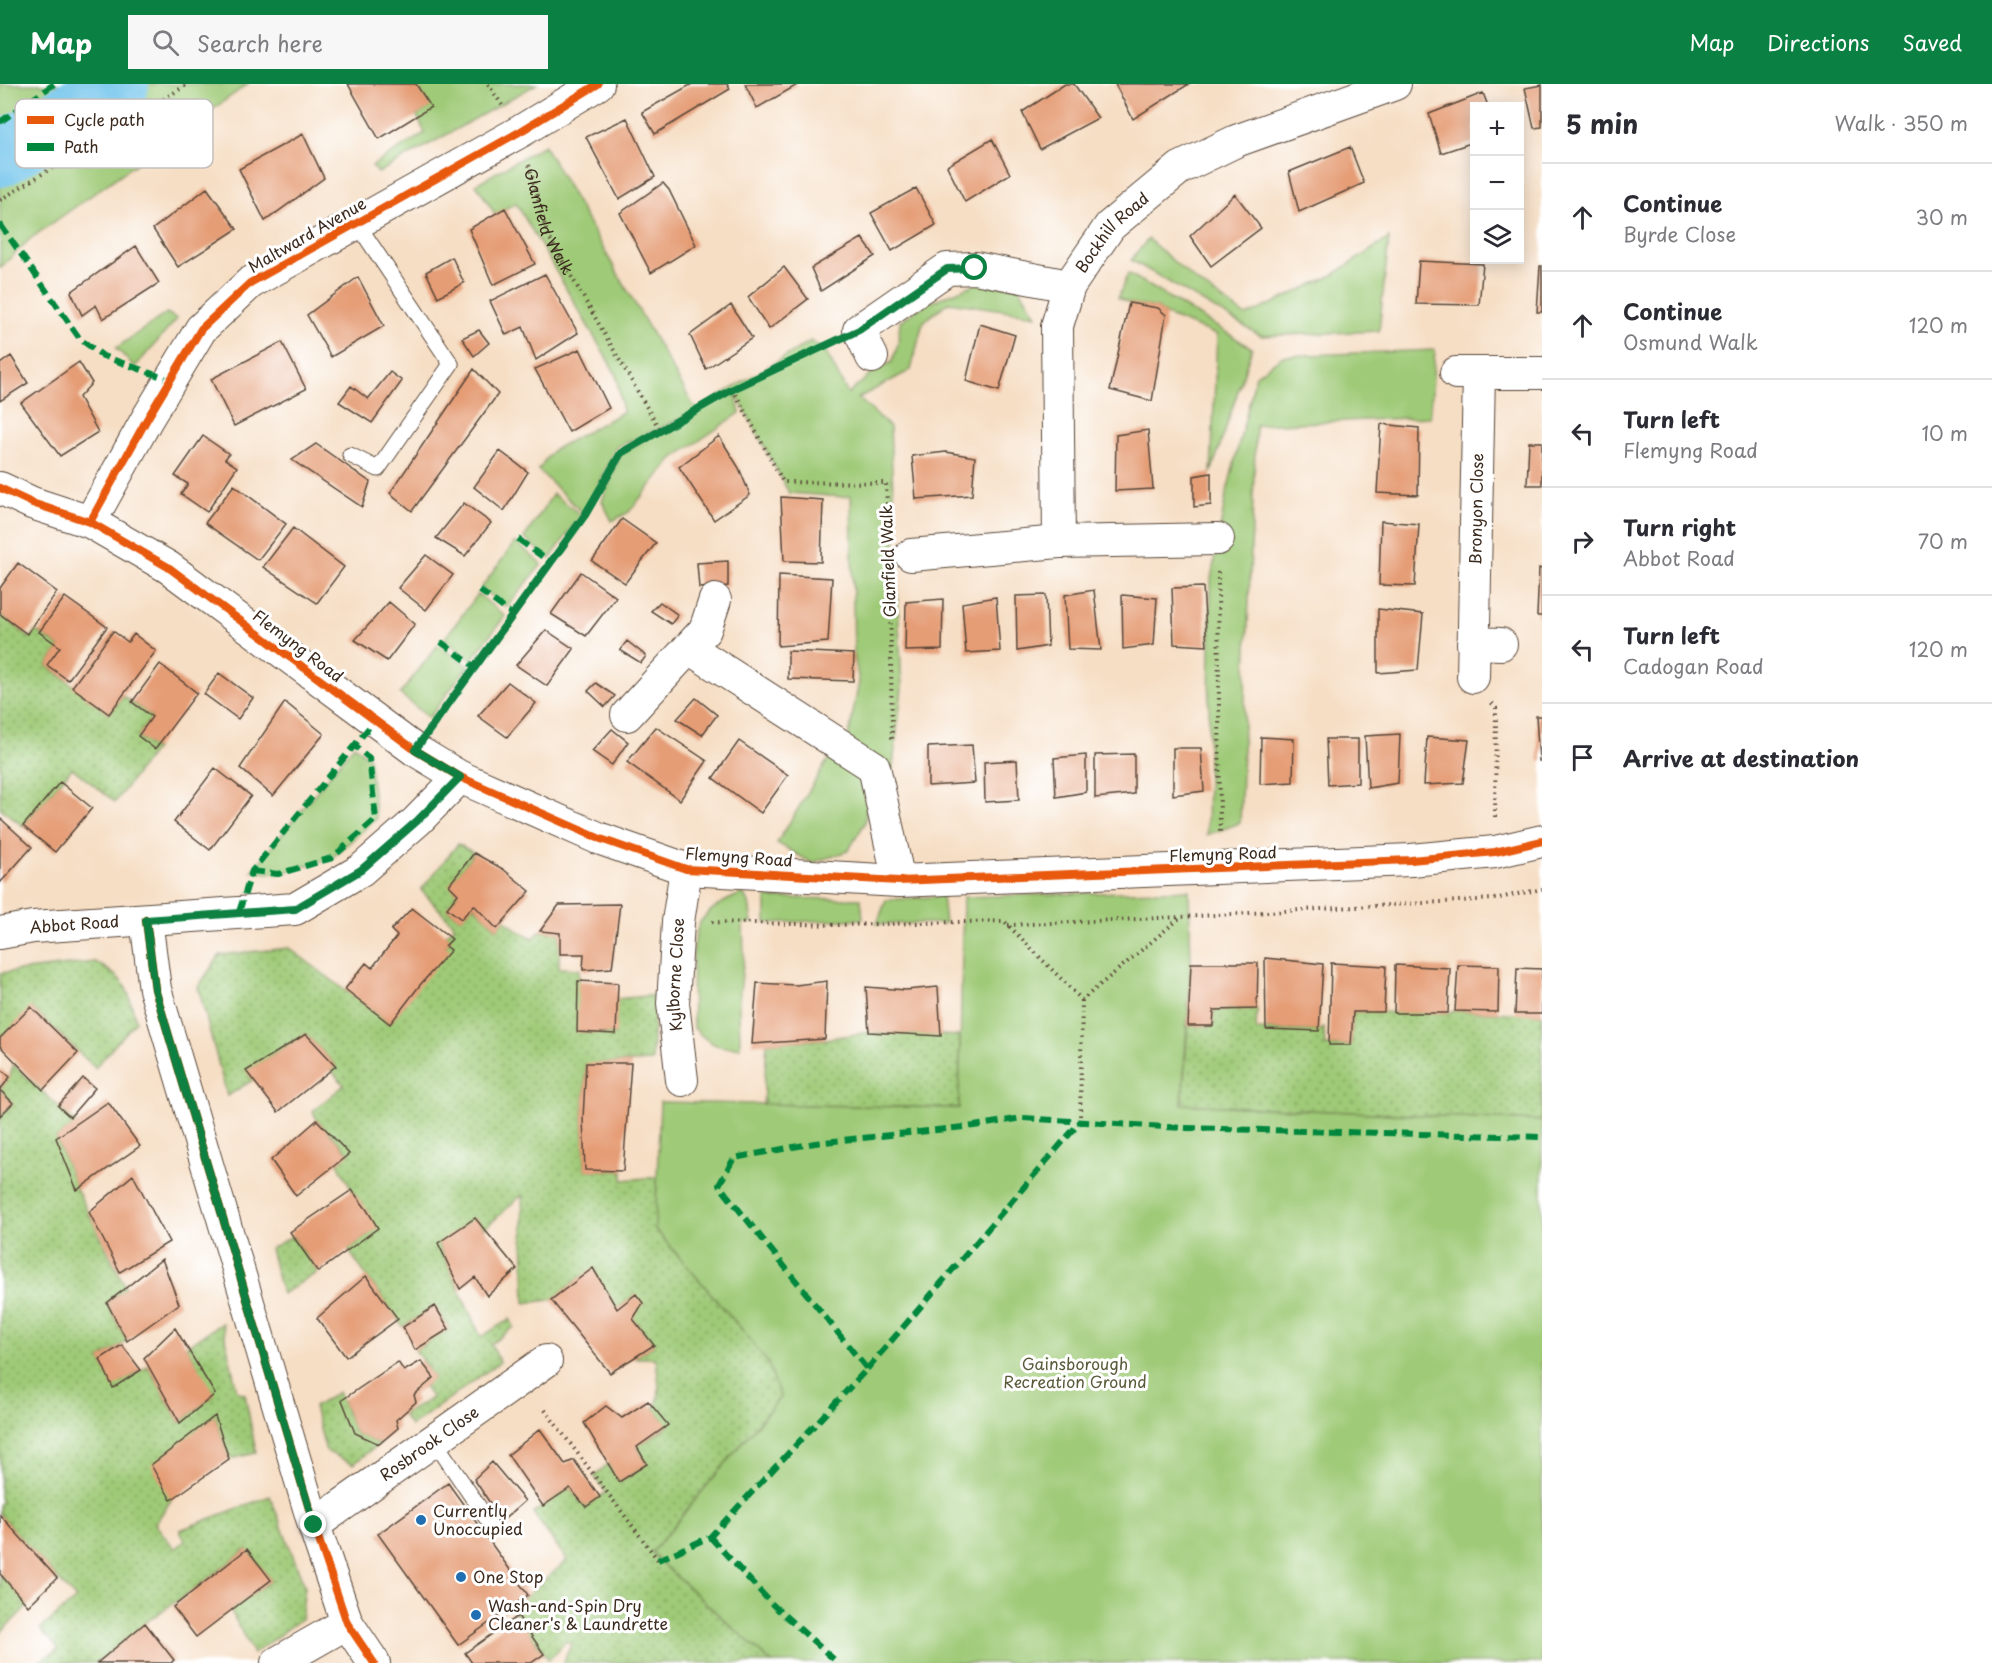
<!DOCTYPE html>
<html lang="en">
<head>
<meta charset="utf-8">
<style>
	:root { --surface:#fff; --page:#f7f7f7; --text:#2b2b33; --muted:#7c7c81; --line:#e1e1e2; --accent:#0b8043 }
	body { margin:0; font-family:"Playpen Sans",sans-serif; background:var(--page); color:var(--text) }
	.controls { position:absolute; right:18px; top:18px; display:grid; overflow:hidden; border-radius:0px; box-shadow:0 3px 15px #0003 }
	.controls button { width:54px; height:54px; display:grid; place-items:center; padding:0; border:0; border-bottom:2px solid var(--line); background:var(--surface); color:var(--text); font:30px sans-serif }
	.stop { position:absolute; width:18px; height:18px; margin:-14px; border:4px solid #0b8043; border-radius:50%; background:#fff }
	.stop.end { background:#0b8043; border-color:#fff; box-shadow:0 2px 6px #0008 }
	.list { margin:0; padding:0; list-style:none }
	h2 { display:flex; justify-content:space-between; align-items:center; height:78px; margin:0; padding:0 24px; font-size:26px }
	h2 small { font-size:20px; font-weight:400; color:var(--muted) }
	.list li { display:grid; grid-template-columns:39px 1fr auto; gap:18px; align-items:center; box-sizing:border-box; height:108px; padding:0 24px; border-top:2px solid var(--line) }
	.list b { display:block; font-size:22px; white-space:nowrap }
	.list p { margin:0; font-size:20px; white-space:nowrap; color:var(--muted) }
	.list em { font-size:20px; font-style:normal; color:var(--muted) }
	.icon { flex:none; width:33px; height:33px; fill:none; stroke:currentColor; stroke-width:2; stroke-linecap:round; stroke-linejoin:round }
	.map { position:relative; flex:none; width:1542px; height:1579px; overflow:hidden }
	header { display:flex; align-items:center; gap:36px; box-sizing:border-box; height:84px; padding:0 30px; background:var(--accent); color:#fff }
	header strong { font-size:28px }
	nav { display:flex; gap:33px; margin-inline-start:auto; font-size:21px }
	.search { width:420px; height:54px; background:var(--page); display:flex; align-items:center; gap:15px; box-sizing:border-box; padding:0 21px; border-radius:0px; color:var(--muted); font-size:22px }
	main { display:flex }
	aside { flex:1; background:var(--surface) }
	.map>svg:first-child { display:block }
	.green { fill:#9fca77; stroke:#6d7a4a; stroke-width:1.5 }
	.garden { fill:url(#garden-dots); stroke:#6d7a4a; stroke-width:1.5 }
	.lines { fill:none; stroke-linecap:round; stroke-linejoin:round }
	.river { stroke:#6ec3eb; stroke-width:62 }
	.building { fill:#e59d76 }
	.service-casing { stroke:#574537; stroke-width:17 }
	.minor-casing { stroke:#574537; stroke-width:34 }
	.path { stroke:#574537; stroke-width:4; stroke-dasharray:1.5 4.5; stroke-linecap:butt }
	.service { stroke:#fff; stroke-width:15 }
	.minor { stroke:#fff; stroke-width:32 }
	.quiet { stroke:#00873e; stroke-width:6; stroke-dasharray:12 6; stroke-linecap:butt }
	.cycleway-casing { stroke:#fff; stroke-width:11 }
	.cycleway { stroke:#e8590c; stroke-width:8 }
	.route { stroke:#0b8043; stroke-width:8 }
	.poi-dot { fill:#1f6fb2; stroke:#fff; stroke-width:2 }
	.labels { text-anchor:middle; stroke-width:6; stroke-linejoin:round; paint-order:stroke }
	.street-label { font-size:16px; fill:#3b2a1e; stroke:#fff }
	.park-label { font-size:16px; fill:#595a39; stroke:#fff }
	.poi-label { font-size:16px; fill:#3b2a1e; stroke:#fff; text-anchor:start }
	.key { fill:#fff; stroke:#c4bfbc; stroke-width:1.5 }
	.key-label { font-size:16px; fill:#3b2a1e }
</style>
</head>
<body>
<header>
<strong>Map</strong>
<div class="search"><svg class="icon" aria-label="search" viewBox="0 0 24 24"><circle cx="10" cy="10" r="6"/><path d="M15 15l6 6"/></svg>Search here</div>
<nav><a>Map</a><a>Directions</a><a>Saved</a></nav>
</header>
<main>
<div class="map">
<svg width="1542" height="1579" viewBox="0 0 1542 1579">
	<defs>
		<pattern id="garden-dots" width="8" height="8" patternUnits="userSpaceOnUse" patternTransform="scale(1.5)"><rect width="8" height="8" fill="#9fca77"/><path d="M2 2h.1M6 6h.1" fill="none" stroke="#83a461" stroke-width="1.8" stroke-linecap="round"/></pattern>
	</defs>
	<rect width="100%" height="100%" fill="#fff"/>
	<filter id="ink" filterUnits="userSpaceOnUse"><feTurbulence type="fractalNoise" baseFrequency=".0167" numOctaves="2"/><feDisplacementMap in="SourceGraphic" scale="12" xChannelSelector="R" yChannelSelector="G"/><feConvolveMatrix kernelMatrix="1 2 1 2 8 2 1 2 1" color-interpolation-filters="sRGB"/></filter>
	<filter id="wash" filterUnits="userSpaceOnUse"><feTurbulence type="fractalNoise" baseFrequency=".008" numOctaves="4" result="noise"/><feDisplacementMap in="SourceGraphic" scale="24" xChannelSelector="R" yChannelSelector="G"/><feGaussianBlur stdDeviation="1.35" result="paint"/><feColorMatrix in="noise" values="0 0 0 0 0 0 0 0 0 0 0 0 0 0 0 0 0 1.4 0 .05"/><feComposite in="paint" operator="in"/></filter>
	<g filter="url(#wash)">
		<rect width="100%" height="100%" fill="#f6dec4"/>
		<path class="green" d="M0,0H248L30,155L0,184Z
			M416,0H537L378,89L372,82L425,49L417,32L430,23Z
			M544,61L696,326L811,257L826,268L848,310L871,290L892,278L898,260L900,237L928,219L975,200L1019,203L1036,231L949,218L923,238L911,286L858,314L890,343L902,604L892,690L875,687L846,665L859,598L854,570L851,412L843,413L789,409L735,308L740,329L672,375L629,428L612,437L602,417L621,369L686,332L616,363L585,431L538,386L553,366L623,328L616,290L516,119L495,130L476,100Z
			M1389,154L1379,247L1261,252L1131,176L1148,155L1196,197L1246,232L1333,191Z
			M1128,189L1252,264L1211,389L1217,251L1166,231L1158,224L1129,219L1118,214Z
			M167,229L177,235L135,283L116,264Z
			M1435,266L1430,333L1256,341L1240,739L1207,751L1211,495L1226,412L1256,291L1283,272Z
			M553,410L581,431L550,475L524,454Z
			M515,458L542,480L507,523L481,504Z
			M478,510L505,532L471,576L444,555Z
			M438,561L468,582L429,634L400,610Z
			M354,661L369,674L376,735L332,774L278,790L252,787Z
			M829,674L859,692L868,710L865,739L848,767L812,779L777,759Z
			M1189,806L1191,879L1182,1020L1542,1037V1579H772L658,1476L652,1468L780,1313L744,1248L655,1145L660,1018L959,1024L963,813Z
			M743,809L749,819L752,839H743L744,872L739,917L740,963C717,965 709,960 693,943C693,920 689,854 701,837C711,823 727,816 743,809Z
			M942,812L945,839L877,840L886,816Z
			M766,814L861,815L863,835L766,839Z"/>
		<path class="garden" d="M0,530L30,554L36,547L60,563L47,581L109,630L123,612L152,633L138,652L155,665L115,718L72,684L23,742L0,724Z
			M458,760L474,769L450,801L458,810L447,825L461,835L474,821L497,845L505,836L520,848L534,854L540,847L560,849L559,884L579,885L578,948L615,950L617,915L655,911L652,977L586,980L583,1034L585,1086L623,1087V1096L657,1093L655,1145L744,1248L768,1279L780,1313L652,1468L658,1476L772,1579H562L572,1560L566,1557L549,1576L511,1523L528,1511L567,1476L533,1429L570,1404L586,1423L606,1408L594,1392L608,1380L620,1398L647,1380L637,1363L668,1342L654,1324C663,1314 657,1287 656,1274H634L654,1261L633,1235L635,1211L617,1225L592,1185L551,1216L525,1219L522,1111L484,1145L475,1134L438,1160L481,1253L510,1235L514,1243L491,1260L500,1278L411,1342L402,1331L432,1314L424,1303L434,1294L415,1266L449,1245L435,1222L403,1243L348,1166L377,1144L352,1106L338,1079L349,1069L317,1036L313,1027L344,1001L331,986L336,982L306,950L247,987L253,996L227,1012L198,903L220,871L289,864L390,940L451,855L446,851L455,842L421,806Z
			M95,878C129,898 126,901 136,937L95,984L32,924L0,954V889Z
			M1257,925L1256,946L1319,947L1324,944L1325,962L1351,961L1353,928L1448,929L1455,927L1542,930V1037L1182,1020L1188,942H1213L1214,926Z
			M869,948L960,952L959,1024L763,1020L767,959L825,955Z
			M13,980L77,1040L56,1054L77,1106L126,1204L107,1219L127,1257L100,1275L113,1303L148,1282L180,1339L214,1311L186,1262L222,1239L237,1307L245,1310L256,1369L229,1375L215,1333L171,1416L155,1440L175,1465L185,1457L180,1446L270,1412L305,1503L301,1535L253,1570L231,1527L271,1496L247,1465L202,1499L145,1539L97,1579H37L59,1565L40,1545L76,1515L0,1431V1419L2,1417L0,1414V1032L13,1019L0,1006L10,993Z
			M292,1152L318,1188L282,1210L270,1165Z
			M338,1308L355,1349L379,1360L353,1380L326,1367L314,1323Z
			M0,1490L28,1522L0,1549Z"/>
		<g class="lines">
			<path class="river" d="M0,72L118,0"/>
		</g>
		<g id="blocks">
			<path class="building" d="M348,0H416L431,23L379,55Z
				M692,0H727L730,5L655,50L642,28Z
				M745,0H799L757,24Z
				M1065,0H1074L1098,34L1040,65L1022,28Z
				M1115,0H1189L1133,35Z
				M1542,1V43L1534,44L1525,4Z
				M1483,9L1488,22H1474V58L1441,69L1429,30Z
				M627,34L655,93L619,115L586,53Z
				M303,50L324,94L265,137L239,85Z
				M992,55L1010,90L965,118L947,82Z
				M1350,63L1364,99L1299,128L1289,88Z
				M663,99L669,106L696,161L651,189L620,129Z
				M207,104L237,145L178,183L153,145Z
				M916,104L936,141L892,167L871,129Z
				M1235,110L1261,144L1211,182L1190,152Z
				M505,124L535,180L493,201L469,145Z
				M862,154L875,172L821,207L811,184Z
				M136,162L159,199L103,235L96,221L82,231L71,208Z
				M452,173L464,199L438,213L426,188Z
				M1419,177L1483,180L1479,221L1416,220Z
				M1540,182H1542V228H1537Z
				M784,183L808,215L769,245L748,213Z
				M545,190L578,249L536,276L523,243L506,251L490,217Z
				M358,193L384,242L331,273L307,231Z
				M1129,219L1158,224L1166,231L1152,317L1110,306Z
				M731,221L752,254L706,285L690,251Z
				M980,240L1015,251L999,307L966,297Z
				M479,246L489,259L474,272L462,254Z
				M282,258L306,305L234,342L211,295Z
				M580,265L609,324L569,348L535,285Z
				M11,272L28,299L0,317V280Z
				M79,278L92,299L79,313L98,348L60,372L21,319Z
				M474,285L498,310L412,427L390,409Z
				M390,288L402,297L372,339L339,318L351,302L368,315Z
				M1381,340L1419,344L1418,411L1377,409Z
				M1148,346L1153,405L1115,407L1116,351Z
				M203,352L229,370L225,375L237,383L207,428L181,410L188,400L175,392Z
				M719,352L739,384L750,411L714,436L679,383Z
				M1529,358H1542V401H1527Z
				M316,360L370,398L362,423L292,376Z
				M500,367L528,388L504,427L474,403Z
				M946,368L975,373L972,411L916,415L912,372Z
				M1211,389V421L1194,423V392Z
				M234,401L286,440L258,476L205,439Z
				M781,413L823,416L821,478L784,477Z
				M464,419L491,439L465,472L436,454Z
				M622,435L656,459L625,499L592,477Z
				M1381,437L1419,440L1415,502L1379,501Z
				M293,444L344,483L317,519L263,483Z
				M426,471L453,491L426,526L398,504Z
				M728,477V502L699,504L697,479Z
				M18,479L57,508L27,550L0,530V504Z
				M1539,484L1542,485V532H1537Z
				M581,488L616,513L586,552L551,530Z
				M779,491L832,494L828,558L778,562Z
				M1203,503L1207,562L1174,560L1172,504Z
				M1094,506L1101,566L1068,565L1065,511Z
				M1046,511L1048,562L1017,567L1016,512Z
				M1122,511L1157,514L1154,561L1123,565Z
				M65,513L107,543L68,596L47,581L60,563L39,548Z
				M996,513L1000,567L966,569L962,519Z
				M943,515L942,566L905,567L906,518Z
				M389,518L415,540L387,577L355,556Z
				M660,518L678,531L671,540L651,527Z
				M1378,525L1423,530L1418,586L1378,589Z
				M546,546L574,565L547,602L516,581Z
				M113,547L128,558L134,550L156,567L109,630L72,603Z
				M627,557L646,572L641,579L620,566Z
				M788,567L854,570L853,597L788,595Z
				M160,580L197,609L155,665L138,652L152,633L132,618Z
				M219,589L253,614L238,635L204,610Z
				M508,598L536,619L507,653L478,632Z
				M596,599L615,612L605,623L588,607Z
				M696,614L717,631L702,651L677,635Z
				M285,618L324,650L273,712L240,684Z
				M1536,632H1542V677H1539Z
				M656,643L707,677L680,716L627,678Z
				M612,645L628,658L612,681L592,667Z
				M1400,650L1398,699L1368,704L1365,652Z
				M1261,653L1294,655L1293,698L1260,700Z
				M1427,653L1469,656L1463,699L1424,701Z
				M1326,655H1358V699L1328,701Z
				M739,657L788,691L761,729L713,694Z
				M972,661L975,699L928,702V663Z
				M1173,664H1201L1204,707L1173,711Z
				M1134,670V710L1095,714V671Z
				M1086,671V708L1056,713L1054,674Z
				M1017,676L1019,716L985,718L984,678Z
				M215,684L251,712L210,766L174,738Z
				M60,698L92,724L55,768L23,742Z
				M0,734L32,763L0,799Z
				M474,769L503,785L530,807L497,845L474,821L461,835L447,824L458,810L449,801Z
				M620,820L612,884L583,886L584,870H560V849L540,847L559,821Z
				M412,824L452,855L445,862L451,866L420,901L390,940L345,905L366,879L372,884L397,852L391,846Z
				M1265,874L1323,880L1319,947L1266,945Z
				M1191,879H1258L1257,925L1214,926L1213,942H1188Z
				M1331,879L1386,882L1384,928H1353L1351,961H1329Z
				M1395,881L1450,884L1448,929H1394Z
				M1458,881L1499,882L1498,928L1455,927Z
				M1517,884L1542,885V930H1515Z
				M578,897L618,899L616,950L577,948Z
				M827,897L825,955L752,960L757,899L796,901Z
				M866,903L906,906L938,903L941,952L869,948Z
				M31,923L78,969L43,1006L0,962V954Z
				M306,950L336,982L278,1028L246,987Z
				M586,979H631L623,1087L585,1086L583,1034Z
				M0,984L10,993L0,1006L13,1019L0,1032Z
				M83,994L95,1004L70,1033L58,1022Z
				M108,1018L140,1062L77,1106L56,1054Z
				M317,1036L349,1070L296,1112L271,1076Z
				M133,1091L169,1158L120,1188L89,1128Z
				M352,1106L367,1126L378,1144L318,1188L290,1148Z
				M475,1134L517,1185L487,1212L475,1193L460,1205L438,1159Z
				M162,1175L179,1220L127,1257L107,1219Z
				M593,1184L617,1225L636,1210L643,1219L633,1235L654,1261L610,1289L551,1216Z
				M366,1192L398,1235L346,1273L317,1234Z
				M435,1222L449,1245L415,1266L403,1243Z
				M175,1244L215,1310L180,1339L144,1274Z
				M122,1261L141,1286L113,1304L100,1275Z
				M421,1277L434,1294L414,1311L416,1318L396,1336L398,1344L379,1360L355,1349L342,1316L398,1278L404,1287Z
				M648,1317L668,1341L637,1363L647,1380L619,1398L584,1339L606,1322L622,1334Z
				M215,1332L229,1375L171,1416L151,1381Z
				M540,1345L565,1380L574,1376L600,1413L586,1423L570,1404L543,1422L508,1371Z
				M492,1378L525,1417L502,1437L474,1395Z
				M448,1399L528,1511L458,1561L378,1450Z
				M0,1431L57,1494L28,1522L0,1490Z
				M247,1465L271,1496L196,1553L173,1523Z
				M518,1532L544,1570L531,1579H472L465,1569Z
				M145,1539L170,1571L174,1576L171,1579H97Z"/>
		</g>
	</g>
	<g filter="url(#ink)">
		<use href="#blocks" fill-opacity="0" stroke="#574537" stroke-width="1.5"/>
		<g class="lines">
			<g class="service-casing">
				<path id="service" d="M350,371L378,385L451,280L356,138
					M433,1355L493,1444"/>
			</g>
			<g class="minor-casing">
				<g id="minor">
					<path d="M872,273L859,246L947,185L975,184L1069,202"/>
					<path d="M1456,289H1542"/>
					<path d="M0,404L32,419L90,438L168,483L415,666L460,693L598,754L686,785L899,797L1411,776L1495,768L1542,757"/>
					<path d="M90,438L147,335L201,245L250,199L521,47L598,0"/>
					<path id="s2" d="M1059,458L1057,242L1069,202L1110,142L1180,84L1236,57L1395,0"/>
					<path d="M911,471L1059,458L1218,455"/>
					<path d="M1473,559L1501,560"/>
					<path d="M689,564L874,683L899,797"/>
					<path id="s3" d="M1473,593L1479,289"/>
					<path d="M627,631L705,546L715,516"/>
					<path d="M146,836L155,905L314,1441L347,1539L374,1579"/>
					<path id="s4" d="M0,849L33,843L295,825L361,786L417,737L460,693"/>
					<path id="s5" d="M682,996L673,919L678,838L686,785"/>
					<path id="s6" d="M314,1441L546,1277"/>
					<path d="M277,1579L347,1539"/>
				</g>
			</g>
			<g class="path">
				<path d="M488,0L502,21"/>
				<path id="s1" d="M529,81L547,150L661,348"/>
				<path d="M0,116L188,0"/>
				<path d="M733,305L783,398L886,399L888,448"/>
				<path d="M1218,488L1220,750"/>
				<path d="M890,497L892,655"/>
				<path d="M1492,619L1496,624L1495,734"/>
				<path d="M435,639L585,431L621,369L733,305L828,261"/>
				<path d="M712,838L836,841L1004,837L1082,916L1181,833L1494,815L1542,805"/>
				<path d="M1008,841L1181,833"/>
				<path d="M1080,1038L1082,916"/>
				<path d="M545,1326L658,1476"/>
			</g>
			<use href="#service" class="service"/>
			<use href="#minor" class="minor"/>
			<path class="quiet" d="M0,38L54,0
				M0,140L80,255L103,272L170,296
				M518,455L551,479
				M479,506L513,531
				M441,558L475,583
				M252,787L278,790L332,774L376,735L369,674L354,661
				M239,828L252,787L375,636
				M867,1285L1080,1038
				M710,1453L773,1521L838,1579
				M658,1476L710,1453L867,1285L719,1101L734,1074L815,1059L974,1042L1022,1034L1182,1044L1542,1053"/>
			<g class="cycleway-casing">
				<path id="cycleway" d="M0,404L32,419L90,438L168,483L415,666L460,693L598,754L686,785L899,797L1411,776L1495,768L1542,757
					M90,438L147,335L201,245L250,199L521,47L598,0
					M146,836L155,905L314,1441L347,1539L374,1579"/>
			</g>
			<use href="#cycleway" class="cycleway"/>
		</g>
	</g>
	<g class="lines" filter="url(#ink)">
		<path class="route" d="M314,1441L155,905L146,836L295,825L361,786L417,737L460,693L415,666L585,431L621,369L733,305L859,246L947,185L975,184"/>
	</g>
	<g class="poi-dot">
		<circle cx="421" cy="1436" r="6"/>
		<circle cx="461" cy="1493" r="6"/>
		<circle cx="476" cy="1531" r="6"/>
	</g>
	<g class="labels">
		<g class="street-label">
			<text dy="6" stroke="none"><textPath href="#s1" startOffset="60">Glanfield Walk</textPath></text>
			<text dy="6" stroke="none"><textPath href="#s2" startOffset="327">Bockhill Road</textPath></text>
			<text transform="translate(307 151) rotate(-30)" y="6">Maltward Avenue</text>
			<text dy="6" stroke="none"><textPath href="#s3" startOffset="168">Bronyon Close</textPath></text>
			<text transform="translate(888 477) rotate(-92)" y="6">Glanfield Walk</text>
			<text transform="translate(298 562) rotate(37)" y="6">Flemyng Road</text>
			<text transform="translate(1223 770) rotate(-2)" y="6">Flemyng Road</text>
			<text transform="translate(739 773) rotate(4)" y="6">Flemyng Road</text>
			<text dy="6" stroke="none"><textPath href="#s4" startOffset="75">Abbot Road</textPath></text>
			<text dy="6" stroke="none"><textPath href="#s5" startOffset="106">Kylborne Close</textPath></text>
			<text dy="6" stroke="none"><textPath href="#s6" startOffset="141">Rosbrook Close</textPath></text>
		</g>
		<g class="park-label">
			<text x="1075" y="1286">Gainsborough<tspan x="1075" dy="18">Recreation Ground</tspan></text>
		</g>
		<g class="poi-label">
			<text x="433" y="1433">Currently<tspan x="433" dy="18">Unoccupied</tspan></text>
			<text x="473" y="1499">One Stop</text>
			<text x="488" y="1528">Wash-and-Spin Dry<tspan x="488" dy="18">Cleaner's &amp; Laundrette</tspan></text>
		</g>
	</g>
	<rect x="15" y="15" width="198" height="69" rx="9" class="key"/>
	<rect x="27" y="32" width="27" height="8" fill="#e8590c"/>
	<rect x="27" y="59" width="27" height="8" fill="#00873e"/>
	<g class="key-label">
		<text x="64" y="42">Cycle path</text>
		<text x="64" y="69">Path</text>
	</g>
</svg>
<div class="controls">
<button>+</button>
<button>−</button>
<button><svg class="icon" aria-label="layers" viewBox="0 0 24 24"><path d="M12 4l9 5-9 5-9-5zM3 14l9 5 9-5"/></svg></button>
</div>
<div class="stop" style="left:975px;top:184px"></div>
<div class="stop end" style="left:314px;top:1441px"></div>
</div>
<aside>
<h2>5 min<small>Walk · 350 m</small></h2>
<ul class="list">
<li><svg class="icon" aria-label="ahead" viewBox="0 0 24 24"><path d="M12 20V5M6 11l6-6 6 6"/></svg><div><b>Continue</b><p>Byrde Close</p></div><em>30 m</em></li>
<li><svg class="icon" aria-label="ahead" viewBox="0 0 24 24"><path d="M12 20V5M6 11l6-6 6 6"/></svg><div><b>Continue</b><p>Osmund Walk</p></div><em>120 m</em></li>
<li><svg class="icon" aria-label="left" viewBox="0 0 24 24"><path d="M17 20v-9H6M10 6l-5 5 5 5"/></svg><div><b>Turn left</b><p>Flemyng Road</p></div><em>10 m</em></li>
<li><svg class="icon" aria-label="right" viewBox="0 0 24 24"><path d="M7 20v-9h11M14 6l5 5-5 5"/></svg><div><b>Turn right</b><p>Abbot Road</p></div><em>70 m</em></li>
<li><svg class="icon" aria-label="left" viewBox="0 0 24 24"><path d="M17 20v-9H6M10 6l-5 5 5 5"/></svg><div><b>Turn left</b><p>Cadogan Road</p></div><em>120 m</em></li>
<li><svg class="icon" aria-label="arrive" viewBox="0 0 24 24"><path d="M6 21V4h12l-3 4 3 4H6"/></svg><div><b>Arrive at destination</b></div></li>
</ul>
</aside>
</main>
</body>
</html>
